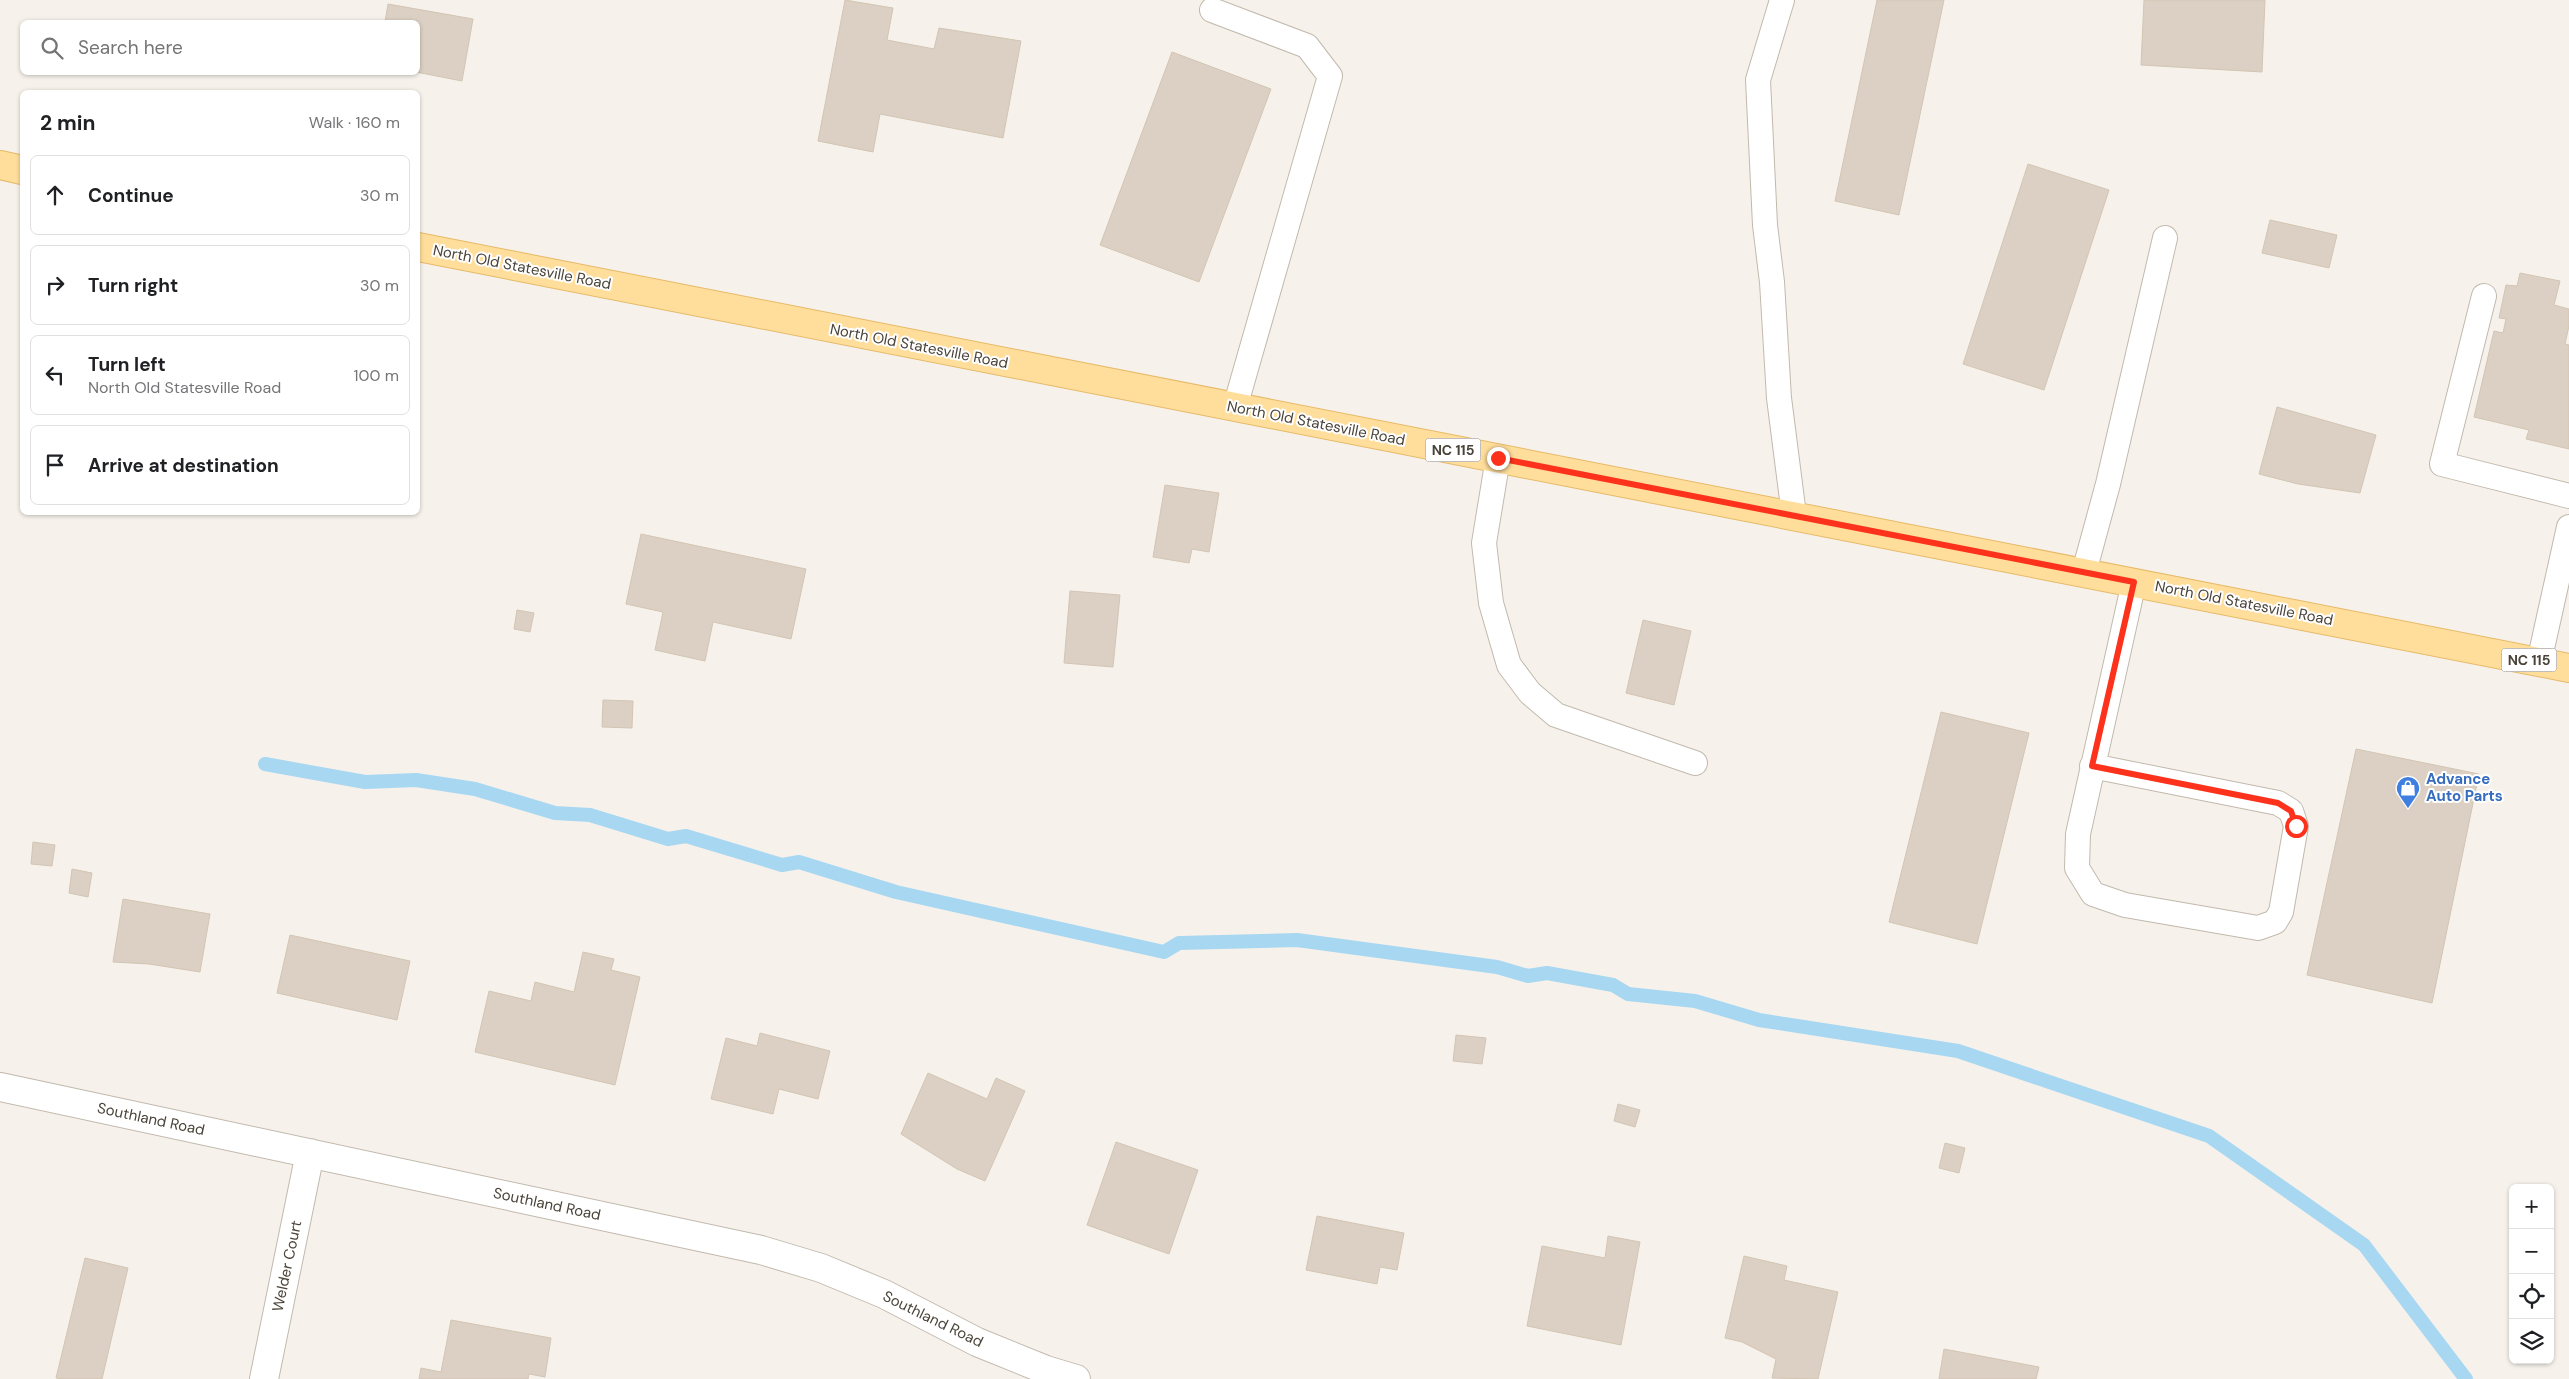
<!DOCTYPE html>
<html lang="en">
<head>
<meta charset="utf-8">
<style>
	:root { --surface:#fff; --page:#f2f2f2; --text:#202124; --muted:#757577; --line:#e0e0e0 }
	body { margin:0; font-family:"DM Sans",sans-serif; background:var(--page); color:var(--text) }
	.controls { position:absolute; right:15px; bottom:15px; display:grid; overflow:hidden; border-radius:8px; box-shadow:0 1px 4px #0004 }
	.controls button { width:45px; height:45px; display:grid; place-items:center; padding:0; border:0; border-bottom:1px solid var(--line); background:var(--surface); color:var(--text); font:25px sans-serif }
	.stop { position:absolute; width:15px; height:15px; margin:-11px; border:4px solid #fc321c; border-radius:50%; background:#fff }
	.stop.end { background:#fc321c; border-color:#fff; box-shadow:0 1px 5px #0008 }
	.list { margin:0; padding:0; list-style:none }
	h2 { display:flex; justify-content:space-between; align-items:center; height:65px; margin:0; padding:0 20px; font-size:21px }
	h2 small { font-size:16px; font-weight:400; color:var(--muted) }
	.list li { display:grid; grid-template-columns:32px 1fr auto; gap:15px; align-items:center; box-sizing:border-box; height:80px; margin:0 10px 10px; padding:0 10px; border:1px solid var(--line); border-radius:8px }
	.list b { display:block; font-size:19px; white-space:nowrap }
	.list p { margin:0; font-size:16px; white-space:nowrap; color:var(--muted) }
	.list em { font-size:16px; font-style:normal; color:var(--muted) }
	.icon { flex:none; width:28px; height:28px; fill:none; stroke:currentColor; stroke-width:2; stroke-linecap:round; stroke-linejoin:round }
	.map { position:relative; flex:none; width:2569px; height:1379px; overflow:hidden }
	.search { position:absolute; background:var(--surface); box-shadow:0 1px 4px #0004; left:20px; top:20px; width:400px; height:55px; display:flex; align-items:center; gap:12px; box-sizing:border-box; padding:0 18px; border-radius:8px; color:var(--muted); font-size:19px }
	.panel { position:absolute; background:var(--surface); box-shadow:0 1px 4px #0004; left:20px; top:90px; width:400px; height:425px; border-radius:8px }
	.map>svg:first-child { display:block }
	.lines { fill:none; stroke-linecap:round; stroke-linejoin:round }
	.stream { stroke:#a8d7f2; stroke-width:14 }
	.building { fill:#dbd0c3; stroke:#d3c5b3 }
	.lane-casing { stroke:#c2b9ad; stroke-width:26 }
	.street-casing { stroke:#c2b9ad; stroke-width:30 }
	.primary-casing { stroke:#e6ba69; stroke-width:30 }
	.lane { stroke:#fff; stroke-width:24 }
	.street { stroke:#fff; stroke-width:28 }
	.primary { stroke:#ffdd9b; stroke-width:28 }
	.route { stroke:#fc321c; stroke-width:6 }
	.labels { text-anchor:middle; stroke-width:4; stroke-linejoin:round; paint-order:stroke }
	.shield { fill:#fff; stroke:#807b74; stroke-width:1 }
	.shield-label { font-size:14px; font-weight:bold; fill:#4a4339 }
	.street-label { font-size:15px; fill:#4a4339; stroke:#fff }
	.shop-label { font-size:15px; font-weight:bold; fill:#366cbe; stroke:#fff; text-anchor:start }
</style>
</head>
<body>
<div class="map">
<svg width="2569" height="1379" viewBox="0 0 2569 1379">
	<rect width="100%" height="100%" fill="#f6f2eb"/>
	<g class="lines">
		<path class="stream" d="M265,764L365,782L416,780L475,789L555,813L590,815L668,839L686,836L782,865L799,862L896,892L1164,952L1179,943L1297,940L1497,967L1528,976L1547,973L1613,985L1628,994L1695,1001L1759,1020L1958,1051L2209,1136L2364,1245L2466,1379"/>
	</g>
	<path class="building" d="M845,0L893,8L887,40L934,49L939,28L1021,41L1003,138L880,114L873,152L818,141Z
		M1877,0H1944L1899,215L1835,201Z
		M2144,0H2265L2262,72L2141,65Z
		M388,4L473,19L462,81L416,72L418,22H385Z
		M1172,52L1271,89L1199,282L1100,245Z
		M2028,164L2109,190L2044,390L1963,364Z
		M2270,220L2337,235L2329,268L2262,253Z
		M2520,273L2560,281L2554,305L2569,309V326L2565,344L2569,345V449L2526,439L2529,430L2474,417L2494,331L2503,333L2506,319L2499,318L2506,285L2517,286Z
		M2277,407L2376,435L2360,493L2298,484L2259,474Z
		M1165,485L1219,493L1209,552L1192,549L1189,563L1153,557Z
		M641,534L806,569L791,639L713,622L705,661L655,650L663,612L626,604Z
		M1070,591L1120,595L1113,667L1064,663Z
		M517,610L534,613L530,632L514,629Z
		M1643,620L1691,631L1674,705L1626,693Z
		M603,700L633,701L632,728L602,727Z
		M1941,712L2029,733L1977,944L1889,922Z
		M2356,749L2479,774L2432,1003L2307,975Z
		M33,842L55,845L52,866L31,864Z
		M72,869L92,873L88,897L69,893Z
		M123,899L210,914L200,972L149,964L113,962Z
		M290,935L410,961L397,1020L277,993Z
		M583,952L614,959L611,970L640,977L615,1085L475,1052L489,991L531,1001L535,982L574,992Z
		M760,1033L830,1051L818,1099L779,1089L773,1114L711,1099L726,1038L757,1046Z
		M1456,1035L1486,1038L1482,1064L1453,1061Z
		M928,1073L987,1099L996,1078L1025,1091L985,1181L957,1169L901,1134Z
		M1618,1104L1640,1110L1635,1127L1614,1121Z
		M1116,1142L1198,1170L1169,1254L1087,1225Z
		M1945,1143L1965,1148L1959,1173L1939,1168Z
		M1317,1216L1404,1233L1397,1270L1380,1267L1377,1284L1306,1270Z
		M1608,1236L1640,1242L1621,1345L1527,1326L1542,1246L1605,1258Z
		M1744,1256L1787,1266L1784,1280L1838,1292L1818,1379L1772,1378L1776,1359L1742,1342L1725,1338Z
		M85,1258L128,1268L102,1379H62L56,1378Z
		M451,1320L551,1338L545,1377L529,1374L528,1379H419L421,1368L441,1372Z
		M1944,1349L2039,1367L2036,1379H1939Z"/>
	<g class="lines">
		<g class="lane-casing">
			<path id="lane" d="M1782,0L1758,80L1765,225L1772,282L1779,398L1794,515
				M1212,10L1307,46L1330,76L1235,407
				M2484,296L2442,464L2569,496
				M1498,458L1484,543L1491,603L1509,665L1530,693L1556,715L1695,763
				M2084,572L2108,484L2165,238
				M2539,662L2569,527
				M2092,766L2278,803L2291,811L2296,826L2281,912L2275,922L2258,928L2125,905L2093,894L2077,868L2078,834L2134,582"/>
		</g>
		<g class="street-casing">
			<path id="street" d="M0,1087L761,1250L821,1268L884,1294L977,1342L1046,1370L1076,1379
				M264,1379L310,1153"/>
		</g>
		<g class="primary-casing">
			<path id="primary" d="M0,165L22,170
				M418,247L2569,668"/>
		</g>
		<use href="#lane" class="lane"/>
		<use href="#street" class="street"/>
		<use href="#primary" class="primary"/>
	</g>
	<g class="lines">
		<path class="route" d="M1498,458L2134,582L2092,766L2278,803L2291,811L2296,826"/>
	</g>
	<defs>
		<g id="shop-pin" transform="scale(1.25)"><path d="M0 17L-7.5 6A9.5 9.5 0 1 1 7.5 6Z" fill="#3f7fe0" stroke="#fff"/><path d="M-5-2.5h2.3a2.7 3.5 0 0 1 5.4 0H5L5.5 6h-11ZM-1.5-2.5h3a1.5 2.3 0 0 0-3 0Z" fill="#fff"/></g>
	</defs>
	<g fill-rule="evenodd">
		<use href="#shop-pin" x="2408" y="788"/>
	</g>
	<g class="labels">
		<g class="shield">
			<rect x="1425.5" y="438.5" width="55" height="23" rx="4"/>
			<rect x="2501.5" y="648.5" width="55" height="23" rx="4"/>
		</g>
		<g class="shield-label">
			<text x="1453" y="455">NC 115</text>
			<text x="2529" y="665">NC 115</text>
		</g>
		<g class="street-label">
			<text transform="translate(522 267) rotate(11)" y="5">North Old Statesville Road</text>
			<text transform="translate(919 346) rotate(11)" y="5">North Old Statesville Road</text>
			<text transform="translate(1316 423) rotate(11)" y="5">North Old Statesville Road</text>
			<text transform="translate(2244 603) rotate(11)" y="5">North Old Statesville Road</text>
			<text transform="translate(151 1119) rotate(12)" y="5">Southland Road</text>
			<text transform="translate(547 1204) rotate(12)" y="5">Southland Road</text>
			<text transform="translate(287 1266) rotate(-78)" y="5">Welder Court</text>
			<text transform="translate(933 1319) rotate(26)" y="5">Southland Road</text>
		</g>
		<g class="shop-label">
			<text x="2426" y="784">Advance<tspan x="2426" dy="17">Auto Parts</tspan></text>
		</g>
	</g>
</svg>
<div class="controls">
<button>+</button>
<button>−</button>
<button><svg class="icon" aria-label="locate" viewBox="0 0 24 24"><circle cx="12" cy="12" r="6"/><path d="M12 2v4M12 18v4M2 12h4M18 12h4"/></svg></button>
<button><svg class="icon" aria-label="layers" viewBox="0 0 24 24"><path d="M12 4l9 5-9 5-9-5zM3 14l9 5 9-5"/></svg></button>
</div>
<div class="stop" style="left:2296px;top:826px"></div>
<div class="stop end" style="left:1498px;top:458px"></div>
<div class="search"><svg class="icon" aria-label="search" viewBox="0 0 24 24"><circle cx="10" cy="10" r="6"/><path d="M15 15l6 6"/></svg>Search here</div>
<section class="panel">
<h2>2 min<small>Walk · 160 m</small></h2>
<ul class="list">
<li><svg class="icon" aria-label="ahead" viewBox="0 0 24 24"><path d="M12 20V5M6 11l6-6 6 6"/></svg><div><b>Continue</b></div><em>30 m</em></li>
<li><svg class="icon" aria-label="right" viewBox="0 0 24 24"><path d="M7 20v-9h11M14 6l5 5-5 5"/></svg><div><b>Turn right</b></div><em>30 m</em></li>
<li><svg class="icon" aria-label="left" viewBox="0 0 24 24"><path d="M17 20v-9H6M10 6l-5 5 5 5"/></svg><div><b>Turn left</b><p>North Old Statesville Road</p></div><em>100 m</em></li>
<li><svg class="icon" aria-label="arrive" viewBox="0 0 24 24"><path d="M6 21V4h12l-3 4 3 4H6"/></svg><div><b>Arrive at destination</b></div></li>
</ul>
</section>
</div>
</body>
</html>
